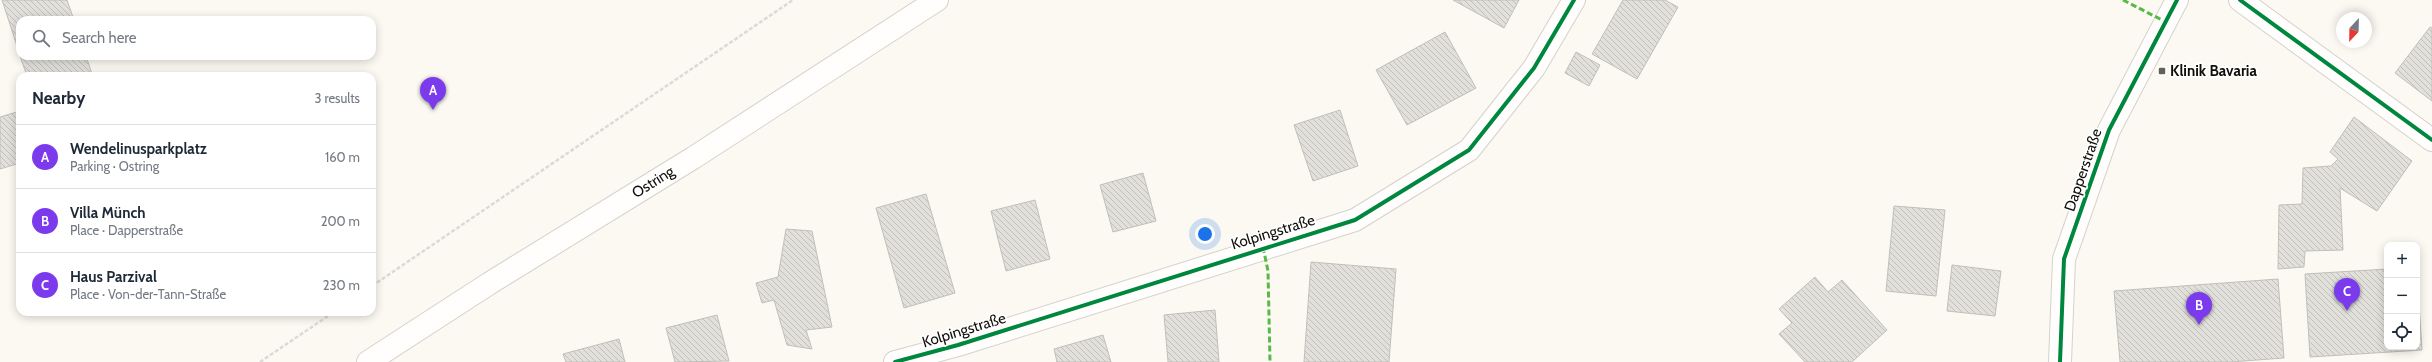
<!DOCTYPE html>
<html lang="en">
<head>
<meta charset="utf-8">
<style>
	:root { --surface:#fff; --page:#f2f2f3; --text:#1f2937; --muted:#747a83; --line:#e0e1e3; --accent:#7c3aed }
	body { margin:0; font-family:Cabin,sans-serif; background:var(--page); color:var(--text) }
	.controls { position:absolute; right:12px; bottom:12px; display:grid; overflow:hidden; border-radius:8px; box-shadow:0 2px 10px #0003 }
	.controls button { width:36px; height:36px; display:grid; place-items:center; padding:0; border:0; border-bottom:1px solid var(--line); background:var(--surface); color:var(--text); font:20px sans-serif }
	.compass { position:absolute; left:2336px; top:12px; width:36px; height:36px; border-radius:50%; background:var(--surface); box-shadow:0 2px 10px #0003; rotate:202deg }
	.you { position:absolute; left:1205px; top:234px; width:14px; height:14px; margin:-10px; border:3px solid #fff; border-radius:50%; background:#1a73e8; box-shadow:0 0 0 6px #1a73e833 }
	.badge { display:grid; place-items:center; width:26px; height:26px; border-radius:50%; background:var(--accent); color:#fff; font-size:13px; font-weight:700 }
	.pin { position:absolute; translate:-50% -33px; filter:drop-shadow(0 1px 2px #0008) }
	.pin::after { content:''; position:absolute; top:21px; width:14px; height:12px; background:inherit; clip-path:polygon(0 0,100% 0,50% 100%) }
	.list { margin:0; padding:0; list-style:none }
	h2 { display:flex; justify-content:space-between; align-items:center; height:52px; margin:0; padding:0 16px; font-size:17px }
	h2 small { font-size:13px; font-weight:400; color:var(--muted) }
	.list li { display:grid; grid-template-columns:26px 1fr auto; gap:12px; align-items:center; box-sizing:border-box; height:64px; padding:0 16px; border-top:1px solid var(--line) }
	.list b { display:block; font-size:15px; white-space:nowrap }
	.list p { margin:0; font-size:13px; white-space:nowrap; color:var(--muted) }
	.list em { font-size:13px; font-style:normal; color:var(--muted) }
	.icon { flex:none; width:22px; height:22px; fill:none; stroke:currentColor; stroke-width:2; stroke-linecap:round; stroke-linejoin:round }
	.map { position:relative; flex:none; width:2432px; height:362px; overflow:hidden }
	.search { position:absolute; background:var(--surface); box-shadow:0 2px 10px #0003; left:16px; top:16px; width:360px; height:44px; display:flex; align-items:center; gap:10px; box-sizing:border-box; padding:0 14px; border-radius:12px; color:var(--muted); font-size:15px }
	.panel { position:absolute; background:var(--surface); box-shadow:0 2px 10px #0003; left:16px; top:72px; width:360px; height:244px; border-radius:12px }
	.map>svg:first-child { display:block }
	.building { fill:url(#building-back-hatch); stroke:#c0bfb9 }
	.lines { fill:none; stroke-linecap:round; stroke-linejoin:round }
	.minor-casing { stroke:#d4d2cc; stroke-width:24 }
	.primary-casing { stroke:#d4d2cc; stroke-width:24 }
	.path { stroke:#dbdad8; stroke-width:2.5; stroke-dasharray:4 2; stroke-linecap:butt }
	.minor { stroke:#fffefd; stroke-width:22 }
	.primary { stroke:#fffefd; stroke-width:22 }
	.quiet { stroke:#58b947; stroke-width:3; stroke-dasharray:6 3; stroke-linecap:butt }
	.cycleway-casing { stroke:#fff; stroke-width:6 }
	.cycleway { stroke:#00873e; stroke-width:4 }
	.poi-dot { fill:#63615b; stroke:#fff; stroke-width:1.5 }
	.labels { text-anchor:middle; stroke-width:3.5; stroke-linejoin:round; paint-order:stroke }
	.poi-label { font-size:15px; font-weight:bold; fill:#110f0a; stroke:#fff; text-anchor:start }
	.street-label { font-size:15px; fill:#110f0a; stroke:#fff }
</style>
</head>
<body>
<div class="map">
<svg width="2432" height="362" viewBox="0 0 2432 362">
	<defs>
		<pattern id="building-back-hatch" width="6" height="6" patternUnits="userSpaceOnUse"><rect width="6" height="6" fill="#e1e0db"/><path d="M-1 5l2 2M0 0l6 6M5-1l2 2" fill="none" stroke="#c0bfbb"/></pattern>
	</defs>
	<rect width="100%" height="100%" fill="#fcf9f2"/>
	<path class="building" d="M2,0H67L74,20H20V55Z
		M1453,0H1519L1504,28Z
		M1623,0H1665L1678,7L1637,79L1592,54Z
		M2430,27L2432,28V101L2395,73Z
		M1445,32L1476,88L1407,125L1376,70Z
		M1576,52L1600,65L1589,86L1565,73Z
		M20,56H86L92,74L86,76H27Z
		M1340,110L1358,166L1313,181L1294,125Z
		M20,111V163L0,169V117Z
		M2354,117L2412,161L2377,211L2340,188L2343,250L2305,251L2304,267L2278,269L2279,205L2302,204L2303,168L2331,166L2338,159L2330,152Z
		M1143,173L1156,221L1113,232L1100,185Z
		M926,194L955,293L904,308L876,208Z
		M1035,200L1050,259L1006,271L991,211Z
		M1894,206L1945,210L1936,296L1886,291Z
		M786,229L812,231L832,327L806,330L812,349L787,345L774,300L762,303L756,283L778,277Z
		M1311,262L1396,269L1389,362H1304Z
		M1952,265L2001,271L1995,316L1947,311Z
		M2387,269V347H2417V273L2422,350L2310,357L2305,274Z
		M1815,277L1828,292L1842,280L1887,330L1852,362H1805L1779,334L1792,323L1779,309Z
		M2278,279L2284,358L2230,362H2120L2114,291Z
		M1215,310L1219,362H1168L1164,315Z
		M717,315L729,361L675,362L666,328Z
		M1103,335L1111,362H1057L1054,349Z
		M619,339L625,362H566L563,354Z"/>
	<g class="lines">
		<g class="minor-casing">
			<path id="minor" d="M2240,0L2432,140
				M895,362L958,345L1355,220L1469,150L1534,68L1574,0
				M2060,362L2064,259L2109,130L2177,0"/>
		</g>
		<g class="primary-casing">
			<path id="primary" d="M368,362L490,283L693,158L937,0"/>
		</g>
		<path class="path" d="M372,286L793,0
			M260,362L334,312"/>
		<use href="#minor" class="minor"/>
		<use href="#primary" class="primary"/>
		<path class="quiet" d="M2123,0L2164,21
			M1263,247L1268,271L1270,362"/>
		<g class="cycleway-casing">
			<path id="cycleway" d="M2240,0L2432,140
				M895,362L958,345L1355,220L1469,150L1534,68L1574,0
				M2060,362L2064,259L2109,130L2177,0"/>
		</g>
		<use href="#cycleway" class="cycleway"/>
	</g>
	<rect class="poi-dot" x="2158" y="67" width="8" height="8" rx="2"/>
	<g class="labels">
		<g class="poi-label">
			<text x="2170" y="76">Klinik Bavaria</text>
		</g>
		<g class="street-label">
			<text transform="translate(2083 170) rotate(-71)" y="5">Dapperstraße</text>
			<text transform="translate(653 182) rotate(-32)" y="5">Ostring</text>
			<text transform="translate(1273 232) rotate(-17)" y="5">Kolpingstraße</text>
			<text transform="translate(964 330) rotate(-17)" y="5">Kolpingstraße</text>
		</g>
	</g>
</svg>
<div class="controls">
<button>+</button>
<button>−</button>
<button><svg class="icon" aria-label="locate" viewBox="0 0 24 24"><circle cx="12" cy="12" r="6"/><path d="M12 2v4M12 18v4M2 12h4M18 12h4"/></svg></button>
</div>
<svg class="compass" viewBox="-18 -18 36 36"><path d="M0-13l5 13h-10z" fill="#e53935"/><path d="M0 13l5-13h-10z" fill="#747a83"/></svg>
<div class="you"></div>
<div class="pin badge" style="left:433px;top:110px">A</div>
<div class="pin badge" style="left:2199px;top:325px">B</div>
<div class="pin badge" style="left:2347px;top:311px">C</div>
<div class="search"><svg class="icon" aria-label="search" viewBox="0 0 24 24"><circle cx="10" cy="10" r="6"/><path d="M15 15l6 6"/></svg>Search here</div>
<section class="panel">
<h2>Nearby<small>3 results</small></h2>
<ul class="list">
<li><span class="badge">A</span><div><b>Wendelinusparkplatz</b><p>Parking · Ostring</p></div><em>160 m</em></li>
<li><span class="badge">B</span><div><b>Villa Münch</b><p>Place · Dapperstraße</p></div><em>200 m</em></li>
<li><span class="badge">C</span><div><b>Haus Parzival</b><p>Place · Von-der-Tann-Straße</p></div><em>230 m</em></li>
</ul>
</section>
</div>
</body>
</html>
